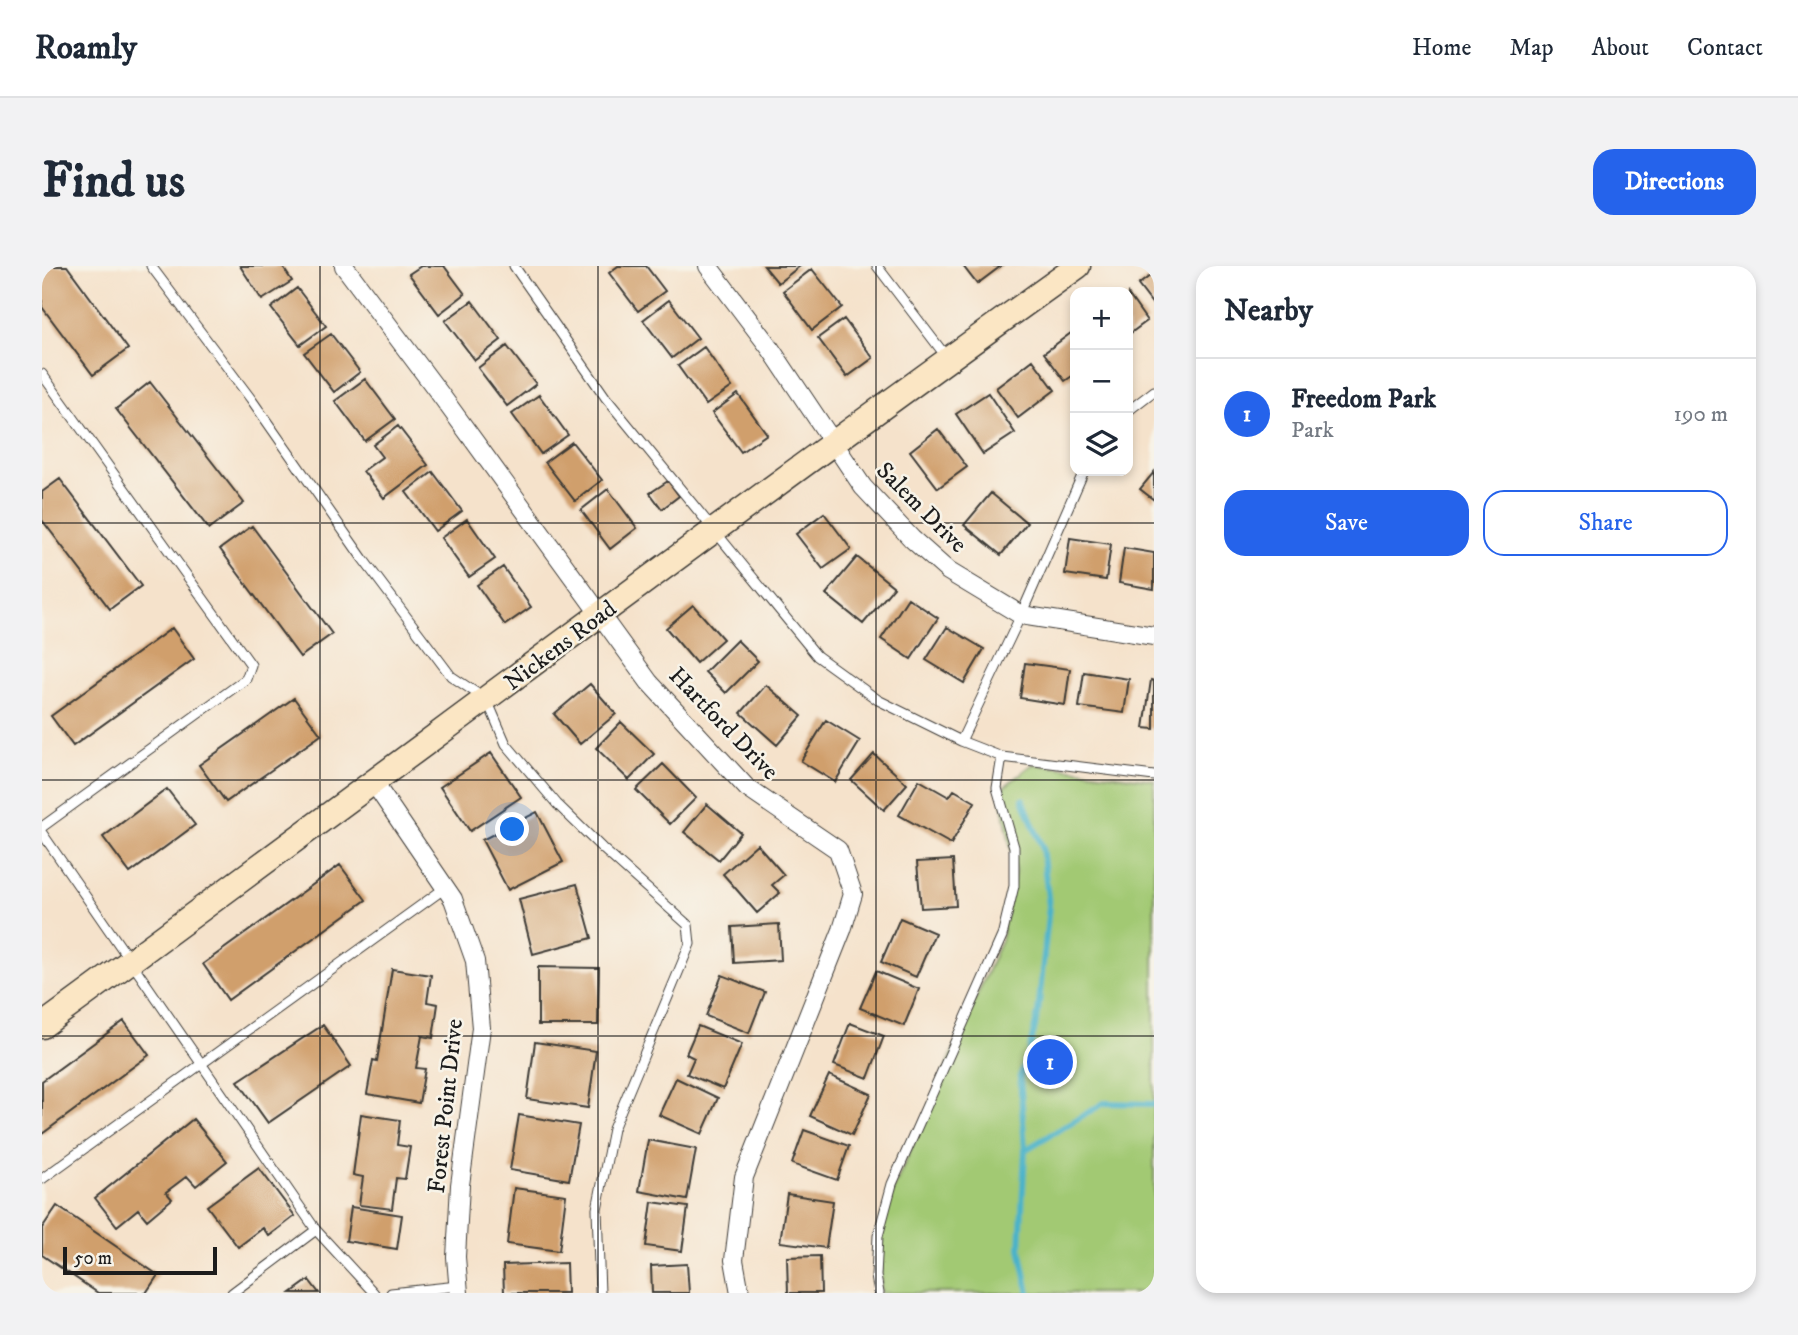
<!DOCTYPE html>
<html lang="en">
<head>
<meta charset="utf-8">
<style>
	:root { --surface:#fff; --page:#f2f2f3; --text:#1f2937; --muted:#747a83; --line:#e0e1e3; --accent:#2563eb }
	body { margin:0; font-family:"IM FELL DW Pica",serif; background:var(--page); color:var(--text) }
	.controls { position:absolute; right:21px; top:21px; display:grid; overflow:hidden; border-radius:14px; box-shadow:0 4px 10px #0003 }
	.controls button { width:63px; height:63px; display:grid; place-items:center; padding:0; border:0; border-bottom:2px solid var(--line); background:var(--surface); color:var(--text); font:35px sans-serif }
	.scale { position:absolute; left:21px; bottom:18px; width:154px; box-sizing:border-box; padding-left:7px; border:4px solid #1c1c1c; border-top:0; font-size:19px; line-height:24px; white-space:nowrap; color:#1c1c1c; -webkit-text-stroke:5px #f7f3e8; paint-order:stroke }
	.you { position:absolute; left:471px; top:564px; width:24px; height:24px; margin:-18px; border:5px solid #fff; border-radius:50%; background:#1a73e8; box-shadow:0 0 0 10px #1a73e833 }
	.badge { display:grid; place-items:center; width:46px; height:46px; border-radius:50%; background:var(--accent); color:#fff; font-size:23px; font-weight:700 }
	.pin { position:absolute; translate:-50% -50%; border:4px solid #fff; box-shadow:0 2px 7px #0006 }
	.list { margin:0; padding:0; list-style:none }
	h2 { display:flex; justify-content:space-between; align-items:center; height:91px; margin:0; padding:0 28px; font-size:30px }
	h2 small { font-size:23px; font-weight:400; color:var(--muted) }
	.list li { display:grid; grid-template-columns:46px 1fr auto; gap:21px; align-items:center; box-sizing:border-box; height:112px; padding:0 28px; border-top:2px solid var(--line) }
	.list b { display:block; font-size:26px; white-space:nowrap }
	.list p { margin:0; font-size:23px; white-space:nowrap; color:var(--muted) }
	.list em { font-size:23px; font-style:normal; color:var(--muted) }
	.actions { display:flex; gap:14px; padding:21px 28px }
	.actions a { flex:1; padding:16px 0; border:2px solid var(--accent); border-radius:21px; text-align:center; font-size:24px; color:var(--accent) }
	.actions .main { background:var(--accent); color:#fff }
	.icon { flex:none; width:38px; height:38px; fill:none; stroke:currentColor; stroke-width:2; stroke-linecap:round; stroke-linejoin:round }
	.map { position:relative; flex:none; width:1112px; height:1027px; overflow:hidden; border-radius:21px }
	header { display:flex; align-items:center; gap:42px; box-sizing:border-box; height:98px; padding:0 35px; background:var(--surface); border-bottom:2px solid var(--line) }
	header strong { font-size:33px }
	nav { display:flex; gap:38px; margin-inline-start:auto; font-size:24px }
	.intro { display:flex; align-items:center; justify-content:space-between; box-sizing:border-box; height:168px; padding:0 42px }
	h1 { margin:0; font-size:49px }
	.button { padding:18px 32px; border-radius:21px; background:var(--accent); color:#fff; font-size:24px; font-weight:700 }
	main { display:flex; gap:42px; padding:0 42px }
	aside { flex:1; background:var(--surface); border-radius:21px; box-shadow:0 4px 10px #0003 }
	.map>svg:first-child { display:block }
	.green { fill:#a2c973; stroke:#5f7248; stroke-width:2 }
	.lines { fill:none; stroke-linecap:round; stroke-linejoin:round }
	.stream { stroke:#4ab2c9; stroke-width:6 }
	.building { fill:#d09f6c }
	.lane-casing { stroke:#3d3a36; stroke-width:11 }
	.street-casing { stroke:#3d3a36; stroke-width:20 }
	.secondary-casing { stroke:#3d3a36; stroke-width:27 }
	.lane { stroke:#fff; stroke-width:9 }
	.street { stroke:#fff; stroke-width:18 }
	.secondary { stroke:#fbe6c4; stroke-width:24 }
	.grid { fill:none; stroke:#1c1c1c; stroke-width:2; stroke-opacity:0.55 }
	.labels { text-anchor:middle; stroke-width:5; stroke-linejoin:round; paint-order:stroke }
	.street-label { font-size:24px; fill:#1c1c1c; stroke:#f7f3e8 }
</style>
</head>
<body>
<header>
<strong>Roamly</strong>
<nav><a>Home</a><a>Map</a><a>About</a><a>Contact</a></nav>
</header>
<div class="intro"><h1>Find us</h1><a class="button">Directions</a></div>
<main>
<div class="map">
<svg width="1112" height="1027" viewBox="0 0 1112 1027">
	<rect width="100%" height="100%" fill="#f7f3e8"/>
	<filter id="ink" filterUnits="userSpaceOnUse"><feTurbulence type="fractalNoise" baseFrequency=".0143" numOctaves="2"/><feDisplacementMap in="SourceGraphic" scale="14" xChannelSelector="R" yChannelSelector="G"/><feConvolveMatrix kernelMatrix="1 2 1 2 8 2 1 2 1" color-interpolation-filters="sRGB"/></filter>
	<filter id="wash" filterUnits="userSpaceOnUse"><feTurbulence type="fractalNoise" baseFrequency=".00686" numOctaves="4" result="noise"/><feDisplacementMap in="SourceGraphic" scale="28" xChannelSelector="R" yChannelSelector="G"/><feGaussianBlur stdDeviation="1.57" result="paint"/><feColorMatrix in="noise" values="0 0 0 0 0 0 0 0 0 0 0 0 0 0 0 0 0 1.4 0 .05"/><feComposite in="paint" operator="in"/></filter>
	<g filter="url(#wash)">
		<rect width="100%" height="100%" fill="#f5e2cb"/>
		<path class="green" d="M991,498L1112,514V1027H839L838,955L959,674L973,606L958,524Z"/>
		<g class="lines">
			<path class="stream" d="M981,533L1000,581L1007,640L996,747L986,791L978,810L983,884L978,982L987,1027
				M983,884L1062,837L1112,838"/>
		</g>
		<g id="blocks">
			<path class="building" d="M0,0H25L86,83L51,109L0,41Z
				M198,0H240L250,15L220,34Z
				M379,0H402L423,28L397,48L367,8Z
				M576,0H604L623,25L596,45L567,7Z
				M722,0H758L736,17Z
				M921,0H959L935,18Z
				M770,3L800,41L770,64L741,25Z
				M1112,7V40L1096,19Z
				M255,22L284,60L258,79L229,42Z
				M1086,28L1105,55L1086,69Z
				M627,34L656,72L630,92L601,54Z
				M430,35L459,74L433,94L403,55Z
				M802,53L831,92L805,111L776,72Z
				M1033,64V108L1023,115L1002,87Z
				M289,68L318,106L292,126L262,87Z
				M465,80L494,118L465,140L436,102Z
				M662,81L690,121L664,139L636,100Z
				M991,94L1013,124L976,152L954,122Z
				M323,113L353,153L323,175L293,135Z
				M108,116L202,237L167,263L74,143Z
				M946,127L973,167L941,188L914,148Z
				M696,128L725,168L699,186L670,147Z
				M497,129L526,169L499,188L470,148Z
				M356,160L386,199L342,232L321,205L340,191L331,179Z
				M896,163L925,201L896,222L868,185Z
				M530,176L560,214L533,235L503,196Z
				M391,206L420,245L393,265L364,226Z
				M1112,206V234L1098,223Z
				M18,213L99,320L68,343L0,254V226Z
				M626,215L637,230L620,243L608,227Z
				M566,223L595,262L568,283L539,244Z
				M949,227L985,257L959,289L922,259Z
				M782,247L809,283L781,303L754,268Z
				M425,253L453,293L427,311L399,272Z
				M210,260L290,368L258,391L178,283Z
				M1028,272L1069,278L1064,314L1023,308Z
				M1082,282L1112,287V323L1077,317Z
				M815,291L852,321L821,358L784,328Z
				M461,301L489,341L463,359L435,319Z
				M866,332L896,352L869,393L839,373Z
				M651,339L681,373L654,397L624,362Z
				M905,361L942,383L922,417L884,394Z
				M130,362L152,393L31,480L9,450Z
				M695,374L716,395L684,427L663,406Z
				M983,397L1028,403L1023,439L978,432Z
				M1042,406L1087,413L1082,447L1037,441Z
				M1109,414L1112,415V463L1102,462Z
				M548,418L574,448L538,478L512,448Z
				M724,419L760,450L735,479L699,447Z
				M252,432L279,469L184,536L157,499Z
				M784,454L818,475L793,516L759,495Z
				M579,456L612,488L587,514L554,482Z
				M449,487L479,531L428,565L398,521Z
				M832,488L865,518L842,544L809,514Z
				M621,498L654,532L628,558L594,524Z
				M877,514L907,531L912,524L933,536L909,578L857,549Z
				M125,523L153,559L88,607L61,571Z
				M665,538L699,567L677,594L642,566Z
				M495,546L521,596L466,624L440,574Z
				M715,578L742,609L730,619L738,627L715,647L681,608Z
				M911,594L914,640L879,642L875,596Z
				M298,599L324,634L186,734L161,698Z
				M535,618L550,672L491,688L477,633Z
				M858,652L893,667L874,711L839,696Z
				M737,658L739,694L692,697L690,661Z
				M496,701L557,702L556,759H496Z
				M350,703L389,709L385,736L396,738L391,772L380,770L374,802L383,803L377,837L325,828L331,794L335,795Z
				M834,705L877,723L862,760L818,742Z
				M680,709L723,726L707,767L664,750Z
				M82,755L107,789L0,868V815Z
				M808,757L842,770L826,812L792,799Z
				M281,759L309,800L226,857L196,815Z
				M656,760L700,778L681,823L645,808L652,792L644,788Z
				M493,776L554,785L546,842L485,833Z
				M787,809L829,828L810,869L768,850Z
				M634,812L676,832L660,868L617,849Z
				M319,848L358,854L355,879L368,881L363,913L354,912L350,943L317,939L321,911L311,909Z
				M477,849L537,859L527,914L468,904Z
				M151,853L185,895L154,920L145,910L124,926L130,933L105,954L96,943L75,960L53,932Z
				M762,864L807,880L795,914L750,898Z
				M606,874L654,883L645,934L597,925Z
				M217,902L253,950L227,970L221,962L196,981L165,940Z
				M472,922L524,929L517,985L465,978Z
				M745,928L791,935L784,982L738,976Z
				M610,936L646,941L640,985L604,980Z
				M15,940L116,1009L104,1027H56L0,989V962Z
				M309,941L360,949L355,983L304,975Z
				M778,990L779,1027H746L745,991Z
				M524,997L525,1027H462L461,999Z
				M645,998L647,1027H610L609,1000Z
				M267,1014L277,1027H249Z"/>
		</g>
	</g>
	<g filter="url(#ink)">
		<use href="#blocks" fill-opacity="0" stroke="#3d3a36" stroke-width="2"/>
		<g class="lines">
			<g class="lane-casing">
				<path id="lane" d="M109,0L209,133L321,293L409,410L445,434L464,478L515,538L560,582L646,659L648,678L571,863L555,943L558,1027
					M472,0L564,132L775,390L836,434L919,475L960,491L1112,510
					M835,0L906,93
					M0,108L209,399L204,413L0,561
					M1086,145L1112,125
					M919,475L979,349L1042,205
					M0,567L274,964
					M0,913L403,622
					M190,1027L274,964L332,1027
					M349,1027L416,1020
					M837,1027L834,1010L836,970L850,918L960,670L972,620V581L955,522L960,491"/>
			</g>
			<g class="street-casing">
				<path id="street" d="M302,0L398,128L607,416L705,522L796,584L811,628L800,664L702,911L692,994L698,1027
					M666,0L728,82L821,221L870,273L906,305L979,349L1112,370
					M332,517L411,633L433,695L439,762L418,919L414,991L417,1027"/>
			</g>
			<g class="secondary-casing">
				<path id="secondary" d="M0,760C346,507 688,249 1036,0"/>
			</g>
			<use href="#lane" class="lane"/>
			<use href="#street" class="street"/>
			<use href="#secondary" class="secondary"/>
		</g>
	</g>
	<path class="grid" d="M278,0V1027M556,0V1027M834,0V1027M0,257H1112M0,514H1112M0,770H1112"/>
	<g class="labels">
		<g class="street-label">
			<text transform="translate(880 241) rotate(45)" y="8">Salem Drive</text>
			<text transform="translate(518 379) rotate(-37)" y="8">Nickens Road</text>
			<text transform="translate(682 457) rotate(46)" y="8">Hartford Drive</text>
			<text transform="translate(403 840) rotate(-84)" y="8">Forest Point Drive</text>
		</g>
	</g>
</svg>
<div class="controls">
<button>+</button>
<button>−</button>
<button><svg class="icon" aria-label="layers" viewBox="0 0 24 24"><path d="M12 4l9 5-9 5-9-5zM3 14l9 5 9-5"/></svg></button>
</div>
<div class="scale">50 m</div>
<div class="you"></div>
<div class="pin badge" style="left:1008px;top:796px">1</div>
</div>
<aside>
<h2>Nearby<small></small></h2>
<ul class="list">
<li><span class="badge">1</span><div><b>Freedom Park</b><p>Park</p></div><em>190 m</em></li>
</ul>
<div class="actions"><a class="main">Save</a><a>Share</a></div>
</aside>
</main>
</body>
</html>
